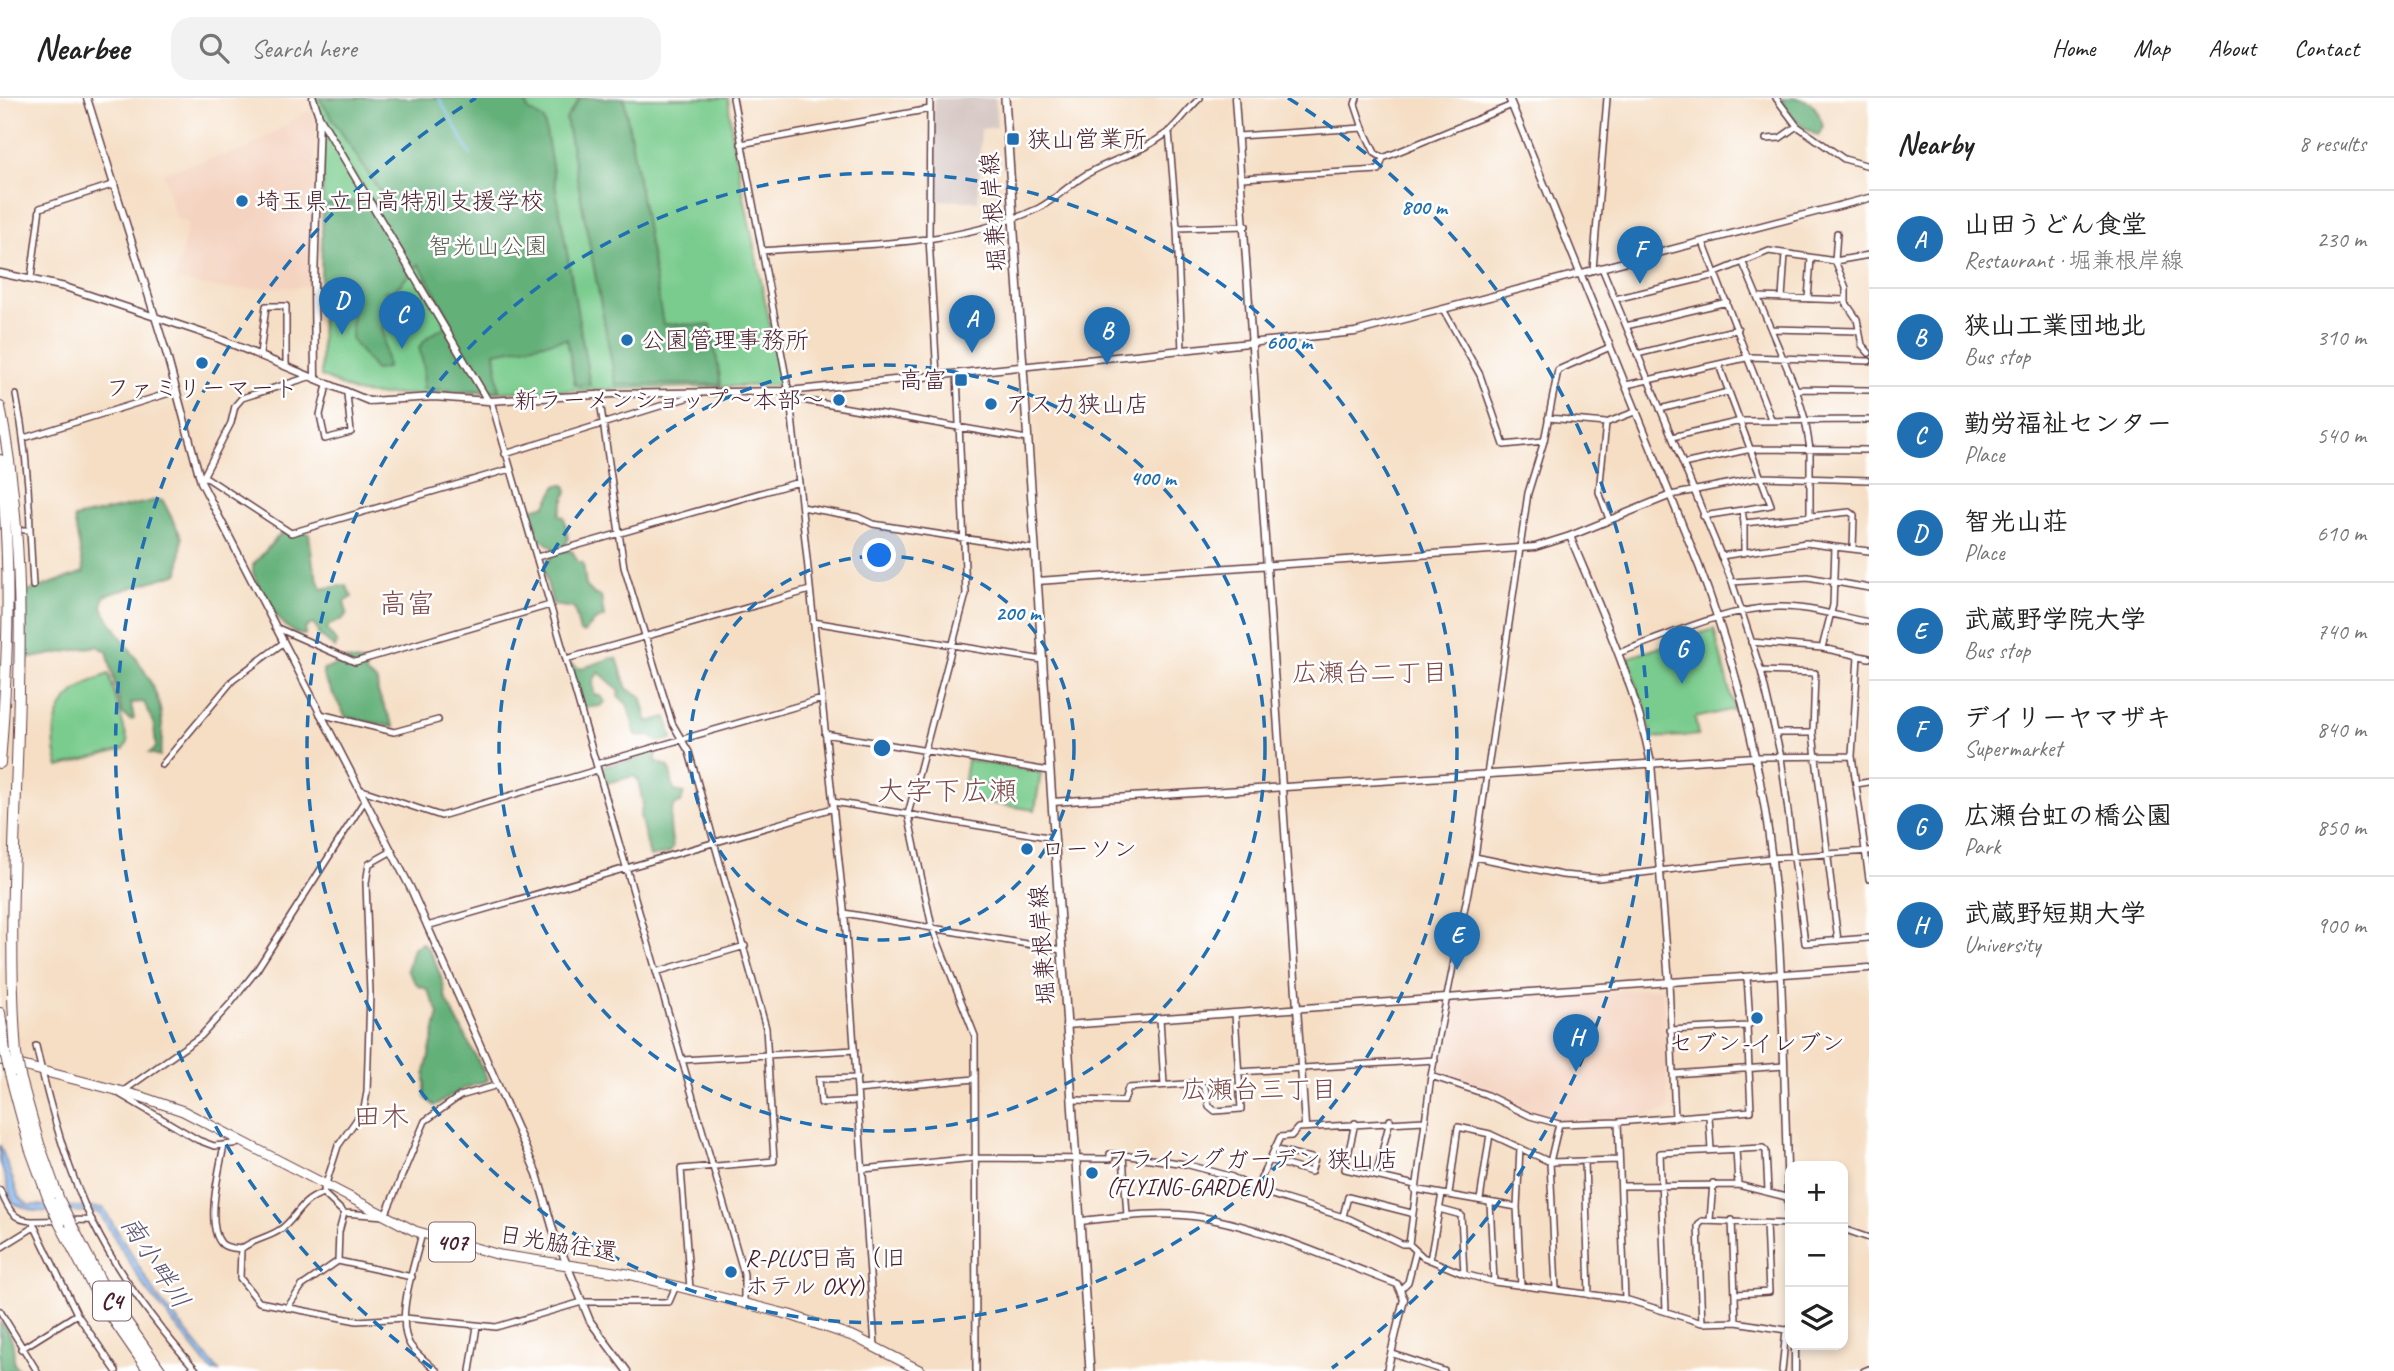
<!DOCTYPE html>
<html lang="en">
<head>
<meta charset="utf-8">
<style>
	:root { --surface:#fff; --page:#f2f2f2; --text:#222; --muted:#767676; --line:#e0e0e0; --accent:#1f6fb2 }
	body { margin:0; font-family:Caveat,"Klee One",sans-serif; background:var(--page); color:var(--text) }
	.controls { position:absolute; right:21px; bottom:21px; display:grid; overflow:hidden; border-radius:14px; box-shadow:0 4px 10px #0003 }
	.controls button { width:63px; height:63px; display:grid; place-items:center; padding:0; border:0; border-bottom:2px solid var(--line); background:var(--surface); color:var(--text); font:35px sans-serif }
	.you { position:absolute; left:880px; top:458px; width:24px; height:24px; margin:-18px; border:5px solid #fff; border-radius:50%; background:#1a73e8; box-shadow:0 0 0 10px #1a73e833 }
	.badge { display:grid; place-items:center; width:46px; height:46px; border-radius:50%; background:var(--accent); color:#fff; font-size:23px; font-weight:700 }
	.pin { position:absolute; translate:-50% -58px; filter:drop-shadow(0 2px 4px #0008) }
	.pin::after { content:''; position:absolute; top:37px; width:24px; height:21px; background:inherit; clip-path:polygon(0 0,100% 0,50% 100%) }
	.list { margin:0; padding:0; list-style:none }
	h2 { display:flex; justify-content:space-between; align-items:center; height:91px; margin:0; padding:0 28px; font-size:30px }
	h2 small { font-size:23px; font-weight:400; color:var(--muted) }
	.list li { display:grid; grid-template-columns:46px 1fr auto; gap:21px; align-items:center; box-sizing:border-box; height:98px; padding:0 28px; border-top:2px solid var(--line) }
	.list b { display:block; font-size:26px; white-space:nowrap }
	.list p { margin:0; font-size:23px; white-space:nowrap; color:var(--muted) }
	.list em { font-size:23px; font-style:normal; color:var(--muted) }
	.icon { flex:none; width:38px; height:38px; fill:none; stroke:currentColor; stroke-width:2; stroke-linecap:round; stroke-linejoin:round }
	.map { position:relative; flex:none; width:1869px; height:1273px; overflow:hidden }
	header { display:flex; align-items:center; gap:42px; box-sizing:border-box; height:98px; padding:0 35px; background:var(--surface); border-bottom:2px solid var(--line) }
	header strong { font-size:33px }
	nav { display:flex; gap:38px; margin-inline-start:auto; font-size:24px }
	.search { width:490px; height:63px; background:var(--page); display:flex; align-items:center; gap:18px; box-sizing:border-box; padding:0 24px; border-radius:21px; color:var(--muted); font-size:26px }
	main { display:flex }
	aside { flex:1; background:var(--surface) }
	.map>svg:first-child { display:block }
	.built { fill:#f4d3c0 }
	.industrial { fill:#d0c0bc }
	.green { fill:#7acc8e; stroke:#62765c; stroke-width:2 }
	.forest { fill:#63b079; stroke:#566852; stroke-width:2 }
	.water { fill:#83bcf4; stroke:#666e90; stroke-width:2 }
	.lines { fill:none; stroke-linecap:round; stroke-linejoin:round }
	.stream { stroke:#83bcf4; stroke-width:2 }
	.minor-casing { stroke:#643c42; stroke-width:8 }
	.tertiary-casing { stroke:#643c42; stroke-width:9 }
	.secondary-casing { stroke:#643c42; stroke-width:10 }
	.trunk-casing { stroke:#643c42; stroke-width:11 }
	.motorway-casing { stroke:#643c42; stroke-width:12 }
	.minor { stroke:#fff; stroke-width:5 }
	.tertiary { stroke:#fff; stroke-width:6 }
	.secondary { stroke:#fff; stroke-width:7 }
	.trunk { stroke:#fff; stroke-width:9 }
	.motorway { stroke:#fff; stroke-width:10 }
	.motorway-bridge-casing { stroke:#643c42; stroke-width:12; stroke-linecap:butt }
	.motorway-bridge { stroke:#fff; stroke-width:10 }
	.ring { fill:none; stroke:#1f6fb2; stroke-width:3.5; stroke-dasharray:12 9 }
	.poi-dot { fill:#1f6fb2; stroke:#fff; stroke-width:2.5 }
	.labels { text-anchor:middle; stroke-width:5; stroke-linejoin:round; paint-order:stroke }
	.shield { fill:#fff; stroke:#80626b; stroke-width:2 }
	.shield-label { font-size:23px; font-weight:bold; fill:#4a1f2b }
	.poi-label { font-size:24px; fill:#4a1f2b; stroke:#fff; text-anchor:start }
	.street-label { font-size:24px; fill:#4a1f2b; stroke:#fff }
	.park-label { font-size:24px; fill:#5b5c4e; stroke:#fff }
	.neighbourhood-label { font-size:26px; fill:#7d4a49; stroke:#fff }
	.water-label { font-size:26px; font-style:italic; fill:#5e5671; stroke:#fff }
	.quarter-label { font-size:28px; fill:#7d4a49; stroke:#fff }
	.centre { fill:#1f6fb2; stroke:#fff; stroke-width:3.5 }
	.ring-label { font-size:21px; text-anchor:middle; font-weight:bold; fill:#1f6fb2; stroke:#fff; stroke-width:5; stroke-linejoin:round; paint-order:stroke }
</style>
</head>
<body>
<header>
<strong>Nearbee</strong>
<div class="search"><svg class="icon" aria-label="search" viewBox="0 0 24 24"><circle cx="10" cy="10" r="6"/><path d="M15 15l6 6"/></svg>Search here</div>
<nav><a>Home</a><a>Map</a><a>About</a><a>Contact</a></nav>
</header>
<main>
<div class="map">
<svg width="1869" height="1273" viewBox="0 0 1869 1273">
	<rect width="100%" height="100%" fill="#fff"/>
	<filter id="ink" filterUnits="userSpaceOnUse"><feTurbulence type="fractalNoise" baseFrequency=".0143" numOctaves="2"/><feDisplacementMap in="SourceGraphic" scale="14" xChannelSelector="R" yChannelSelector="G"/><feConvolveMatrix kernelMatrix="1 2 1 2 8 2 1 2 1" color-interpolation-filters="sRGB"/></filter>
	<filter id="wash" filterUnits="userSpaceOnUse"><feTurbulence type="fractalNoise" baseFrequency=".00686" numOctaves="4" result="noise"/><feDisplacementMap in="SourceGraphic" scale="28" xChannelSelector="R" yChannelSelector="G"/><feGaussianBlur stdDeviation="1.57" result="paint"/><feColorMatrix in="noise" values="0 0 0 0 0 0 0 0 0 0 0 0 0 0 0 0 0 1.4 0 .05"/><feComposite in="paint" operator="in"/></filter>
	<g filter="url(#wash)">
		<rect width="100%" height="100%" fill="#f5dec4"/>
		<path class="built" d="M312,10L316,31L310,189L222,191L175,182L188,125L176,121L163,74L247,51Z
			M1662,890L1668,1013L1650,1016V1019L1560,1022L1542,1018L1487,992L1437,976L1450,907L1453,905Z"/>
		<path class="industrial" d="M934,0H995L997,29L981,31L978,103L932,102Z"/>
		<path class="green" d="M313,0H728L733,44L782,287L378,297L355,294L321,278L323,36Z
			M1714,531L1734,611L1695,620L1698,637L1653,640L1628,560Z
			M109,576L128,644L124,651L59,669C45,621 62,592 109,576Z
			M967,662L1041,674L1035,712L961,701Z"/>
		<path class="forest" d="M319,0H525L528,12L544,22L590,287H575L567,241L495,254L499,293L423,291L424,270L419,249L430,237L452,225L419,166L394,193H385L383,234L387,270L375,272L351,241L352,197L338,199L329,212L320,211L323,107L385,102Z
			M580,0H624L663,226L711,227L721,286L616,287L566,21Z
			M1778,0C1808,0 1814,0 1823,28L1818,38L1799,26Z
			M557,387H565L567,393L559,417L564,419L568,441L563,453H572L578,464L583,465L586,488L595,497L601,498L604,519L593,524L584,535L580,534L574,510L553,507L543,469L552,458V449L535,437L537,430L531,418L532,411L546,407Z
			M157,402L163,403L182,440L179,475L104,498L102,509C134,566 172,587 160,658L149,655L156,650L154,627L144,604L131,605L134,621L130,622L122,615L107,553L97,548L26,561L24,495L84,474L74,420Z
			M303,434L309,436L313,467L321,491L346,487L352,499L344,504L347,515L343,521L329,527L327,532L337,545L335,550L318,536L316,528L311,526L305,531V537C282,537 260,494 253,475V467L281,435Z
			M612,560H617L627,591L641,598L648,624L667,619L672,641L659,644L649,638L636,637L627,606L618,598L620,593L599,574L593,583L594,596L602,599L605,604L600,608L583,610L570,569L572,566L580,571Z
			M342,561L367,565L366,576L377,583L378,595L394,629L346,619L323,578V572L339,566Z
			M651,654L656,656V663L669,669L674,693L684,695L681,705L674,707C667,722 671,734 673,750L669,755L650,759L640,718L643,706L638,682L634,678L607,685L601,668L631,663Z
			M422,845C432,851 445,886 445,899L488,982L463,991L434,1008L425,999V974L439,915L427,891L418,888L407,872L413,850Z
			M0,1224C14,1238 14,1248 14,1266L20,1273H0Z"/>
		<path class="water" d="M0,1047L19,1099L28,1107L103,1110L158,1200L219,1273H212L145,1190L99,1114L35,1113L13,1105L0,1063Z"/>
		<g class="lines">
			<path class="stream" d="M439,0L471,57"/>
		</g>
	</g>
	<g filter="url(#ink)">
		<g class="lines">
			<g class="minor-casing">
				<path id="minor" d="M733,0L790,300L845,820L875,1248
					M930,0L929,140L937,278
					M1357,0L1355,6L1363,30
					M1776,0L1797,28
					M1169,33L1177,130L1246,128
					M1238,38L1363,30L1375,55L1383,60L1512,7
					M1766,41L1780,40L1797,28L1844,61L1869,68
					M741,46L930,11
					M1242,80L1379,72L1383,60
					M1177,130L1182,253
					M1837,135L1835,163L1846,190V205L1857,221L1862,247L1869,255
					M1703,144L1771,321
					M762,153C853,146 955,150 1039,110C1056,101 1070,86 1087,76C1113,61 1142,54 1167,35C1179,25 1188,11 1200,0
					M1743,165L1796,291L1805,321L1810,351V417
					M1602,170L1732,484L1761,573L1781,659L1805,845L1869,840
					M1593,172L1607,0
					M1716,175L1769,153L1835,163L1869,157
					M31,180L40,110L115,86
					M1759,199L1846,202
					M1782,200L1785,156
					M1615,201L1716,177
					M1808,201L1811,160
					M1444,213L1480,277L1504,347L1544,343
					M1626,228L1727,204
					M1771,231L1858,233
					M260,256L266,208H286V267
					M1637,256L1738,231
					M1719,267L1771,407L1742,412L1744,425
					M957,276L966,496L908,716L932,829L975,938L976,1273
					M327,287L320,317L325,341L351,334L347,296
					M1626,287L1750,259L1869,263
					M1796,291L1869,292
					M599,296L624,469L672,625L689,654L766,930L774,1063L681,1071L690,1191
					M16,297C25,342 29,387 30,432H24
					M790,300L1027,341
					M491,303L744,1176V1205
					M1660,311L1728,294
					M1548,320L1606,325
					M1672,339L1741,323L1869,322
					M24,340L176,293
					M505,356L699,296
					M1683,366L1751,351L1869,352
					M204,378L291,435L510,371
					M202,381L231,325L235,308L242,300L309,279
					M1671,397L1762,379L1869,382
					M802,409L858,419L873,426L1033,451
					M1703,418L1742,412
					M1609,421L1599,394L1606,325L1637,313
					M30,432L33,488
					M1744,455V425L1850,414L1854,417L1853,451
					M1721,458L1806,445L1835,449
					M537,459L799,384
					M1732,484L1808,479L1869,490
					M813,524L1043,562
					M275,529L355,564L550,507
					M1751,544L1822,550L1869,560
					M1822,550L1833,507L1835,449L1869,453
					M1618,555C1668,538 1724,510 1778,509C1808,508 1840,519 1869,524
					M1858,558L1852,658L1869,781
					M566,561L810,492
					M1761,573L1815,575L1813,635L1838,843
					M320,616L394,634L438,622
					M1776,635H1813
					M825,636L1049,673
					M1755,659L1852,658
					M596,666L822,601
					M162,667L233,582L283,545
					M1856,686L1869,684
					M359,691L441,718L597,672
					M833,704L1054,740
					M1475,759L1562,777L1598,780L1771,760L1869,753
					M844,815L1062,852
					M427,828L833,710
					M656,874L745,848
					M1747,879L1750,926L1747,928
					M1669,884L1675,1020
					M1160,920L1164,987
					M36,948C49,1006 66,1069 92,1123C118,1177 157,1228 197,1273
					M682,962L855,952
					M1238,974L1435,962
					M1673,976L1784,968
					M1431,978L1485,996L1530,1018L1559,1026L1618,1024L1751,1013L1747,928L1670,932
					M857,980L819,981L821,1005L858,1003
					M857,992L975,981
					M122,994L201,938L230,906L256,873L365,702
					M118,995L198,1042L214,1048L241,1045
					M1072,1002L1124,1003L1128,990L1199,985L1205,990L1209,1008L1215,1013L1241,1011L1235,915
					M1709,1018L1711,1052
					M1618,1024L1625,1201
					M1355,1025L1345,1071L1415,1087
					M224,1047C220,1069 205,1126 221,1145C225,1150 234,1150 241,1151C253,1141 269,1140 281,1131C297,1120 298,1104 323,1095L338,1048L364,1011L367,994L370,895L366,785L369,766L392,753
					M1520,1050L1517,1109L1521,1188
					M1736,1051L1738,1087
					M1123,1057L1185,1066L1230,1078L1262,1094L1350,1121L1402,1146H1409L1423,1159L1464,1176L1494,1184L1625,1201L1702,1225L1736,1224L1786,1232
					M1269,1062L1311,1074L1315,1061L1274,1051
					M1585,1063L1589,1197
					M863,1071L975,1060L1110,1061V1056L1123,1057L1127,1118
					M1376,1078L1390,1022
					M1621,1088L1738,1087L1790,1100
					M1256,1091L1280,1039L1291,1038L1298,1030L1424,1023
					M1414,1091L1517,1109
					M0,1092C7,1108 12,1123 32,1123L77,1216L116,1273
					M323,1095L344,1115L385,1118L425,1023L460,998L498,987
					M1449,1096L1458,1029L1490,1036L1550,1064L1619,1062
					M1480,1102L1490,1036
					M1490,1104L1494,1184
					M1439,1111L1461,1117L1464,1176
					M1343,1118L1348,1099L1411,1115
					M1710,1122L1713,1085
					M1732,1122L1736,1224
					M32,1123L92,1122
					M1843,1131L1869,1140
					M422,1135C416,1163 394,1221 410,1247C417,1257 428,1265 437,1273
					M1409,1146L1431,978L1475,759L1528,395L1544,343L1558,272L1610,249
					M0,1150L34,1129
					M241,1151L240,1180L259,1204L357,1223L405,1220L496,1229L582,1204H669L676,1188
					M1430,1162L1442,1096
					M338,1163L339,1134L344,1115
					M1401,1191L1408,1184L1416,1153
					M1556,1191L1550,1064L1559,1026
					M1736,1196L1769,1194L1766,1126
					M287,1210L302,1188L338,1163L412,1179
					M0,1213L37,1273
					M1666,1213L1660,1055L1763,1050L1766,1053L1768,1093
					M1702,1225L1698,1128L1702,1123L1789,1126
					M21,1251L77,1216
					M1393,1256L1444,1273
					M470,1273L477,1228
					M1782,1273L1786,1232L1790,1231
					M1864,1273L1869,1271"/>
			</g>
			<g class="tertiary-casing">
				<path id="tertiary" d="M87,0L166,254L201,384L411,791L537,1076L554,1135L590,1223L627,1273
					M313,0L319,18L314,184L315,281
					M1235,0L1305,1027
					M1509,0L1699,468C1735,563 1760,661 1772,762C1786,887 1783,1014 1790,1139
					M319,18L488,303
					M0,175L65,189L215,239L369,303L434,299L488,303L614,296L789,293L1355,234L1869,100
					M1570,438C1601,513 1635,586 1651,665L1669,884
					M1037,483L1535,449L1570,438L1671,397
					M1052,704L1755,659
					M1066,927L1869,870
					M1080,1123C1114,1120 1148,1114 1182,1117C1247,1121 1334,1163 1397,1186L1404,1201L1387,1273
					M1795,1273V1247"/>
			</g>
			<g class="secondary-casing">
				<path id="secondary" d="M1005,0L1090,1273"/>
			</g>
			<g class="trunk-casing">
				<path id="trunk" d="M0,962L139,998L183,1013L415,1133L500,1157L628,1176L790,1217L855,1239L921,1273"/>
			</g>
			<g class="motorway-casing">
				<path id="motorway" d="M0,309C43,524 0,740 16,956
					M0,362C12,463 8,564 0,665
					M0,915L5,954
					M10,976L30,1050L49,1102
					M20,978L39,1046L59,1102
					M60,1126L100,1202L149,1273
					M71,1126L107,1196L161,1273"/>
			</g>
			<use href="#minor" class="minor"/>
			<use href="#tertiary" class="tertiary"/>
			<use href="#secondary" class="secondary"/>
			<use href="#trunk" class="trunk"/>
			<use href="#motorway" class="motorway"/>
			<g class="motorway-bridge-casing">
				<path id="motorway-bridge" d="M5,954L10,976
					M16,956L20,978
					M49,1102L60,1126
					M59,1102L71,1126"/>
			</g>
			<use href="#motorway-bridge" class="motorway-bridge"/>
		</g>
	</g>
	<g class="ring">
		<circle cx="882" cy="650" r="192"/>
		<circle cx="882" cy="650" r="383"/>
		<circle cx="882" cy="650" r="575"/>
		<path d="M432 1270A766 766 0 0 1 476 0M1288 0A766 766 0 0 1 1332 1270"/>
	</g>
	<g class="poi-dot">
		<rect x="1006" y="34" width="14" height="14" rx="3.5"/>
		<circle cx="242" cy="103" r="7"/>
		<circle cx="627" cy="242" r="7"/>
		<circle cx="202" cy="265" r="7"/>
		<rect x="954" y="275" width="14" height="14" rx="3.5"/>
		<circle cx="839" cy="302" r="7"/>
		<circle cx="991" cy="306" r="7"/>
		<circle cx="1027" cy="751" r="7"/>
		<circle cx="1757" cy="920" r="7"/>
		<circle cx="1092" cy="1075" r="7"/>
		<circle cx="731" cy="1174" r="7"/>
	</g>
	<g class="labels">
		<g class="shield">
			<rect x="429" y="1124.5" width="46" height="39" rx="5"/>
			<rect x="93" y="1183.5" width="38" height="39" rx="5"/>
		</g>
		<g class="shield-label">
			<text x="452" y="1152">407</text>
			<text x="112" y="1211">C4</text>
		</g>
		<g class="poi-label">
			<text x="1027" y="49">狭山営業所</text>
			<text x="256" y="111">埼玉県立日高特別支援学校</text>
			<text x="641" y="250">公園管理事務所</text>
			<text x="947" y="290" text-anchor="end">高富</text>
			<text x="202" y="298" text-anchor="middle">ファミリーマート</text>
			<text x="825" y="310" text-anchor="end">新ラーメンショップ～本部～</text>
			<text x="1005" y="314">アスカ狭山店</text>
			<text x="1041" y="759">ローソン</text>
			<text x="1757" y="953" text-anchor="middle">セブン-イレブン</text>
			<text x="1106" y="1069">フライングガーデン 狭山店<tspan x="1106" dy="28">(FLYING-GARDEN)</tspan></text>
			<text x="745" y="1168">R-PLUS日高（旧<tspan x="745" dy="28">ホテル OXY）</tspan></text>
		</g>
		<g class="street-label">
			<text transform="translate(993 114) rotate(-94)" y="8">堀兼根岸線</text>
			<text transform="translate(1042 847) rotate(-94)" y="8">堀兼根岸線</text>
			<text transform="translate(558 1145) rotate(9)" y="8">日光脇往還</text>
		</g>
		<g class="park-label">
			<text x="488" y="156">智光山公園</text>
		</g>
		<g class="neighbourhood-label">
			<text x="1370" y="583">広瀬台二丁目</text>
			<text x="1259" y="1000">広瀬台三丁目</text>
		</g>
		<g class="water-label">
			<text transform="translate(156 1164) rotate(57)" y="9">南小畔川</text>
		</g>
		<g class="quarter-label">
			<text x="407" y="515">高富</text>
			<text x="947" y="702">大字下広瀬</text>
			<text x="381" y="1028">田木</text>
		</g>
	</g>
	<circle cx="882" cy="650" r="10" class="centre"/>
	<g class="ring-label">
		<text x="1424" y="116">800 m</text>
		<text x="1289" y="251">600 m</text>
		<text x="1153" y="387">400 m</text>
		<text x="1018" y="522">200 m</text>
	</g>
</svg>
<div class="controls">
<button>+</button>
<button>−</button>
<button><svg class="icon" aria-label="layers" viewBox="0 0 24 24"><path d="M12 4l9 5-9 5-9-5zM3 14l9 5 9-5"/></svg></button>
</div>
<div class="you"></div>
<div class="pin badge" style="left:972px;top:255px">A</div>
<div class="pin badge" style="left:1107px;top:267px">B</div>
<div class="pin badge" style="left:402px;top:251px">C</div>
<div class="pin badge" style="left:342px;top:237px">D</div>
<div class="pin badge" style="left:1457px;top:872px">E</div>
<div class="pin badge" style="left:1640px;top:186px">F</div>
<div class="pin badge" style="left:1682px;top:586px">G</div>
<div class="pin badge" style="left:1576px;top:974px">H</div>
</div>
<aside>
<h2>Nearby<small>8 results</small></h2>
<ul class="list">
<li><span class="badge">A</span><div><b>山田うどん食堂</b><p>Restaurant · 堀兼根岸線</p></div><em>230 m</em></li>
<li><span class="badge">B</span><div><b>狭山工業団地北</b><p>Bus stop</p></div><em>310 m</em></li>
<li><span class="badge">C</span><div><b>勤労福祉センター</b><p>Place</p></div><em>540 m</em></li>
<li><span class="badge">D</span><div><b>智光山荘</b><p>Place</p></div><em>610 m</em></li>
<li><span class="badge">E</span><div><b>武蔵野学院大学</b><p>Bus stop</p></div><em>740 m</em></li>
<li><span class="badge">F</span><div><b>デイリーヤマザキ</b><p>Supermarket</p></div><em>840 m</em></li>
<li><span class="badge">G</span><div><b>広瀬台虹の橋公園</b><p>Park</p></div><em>850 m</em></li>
<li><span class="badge">H</span><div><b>武蔵野短期大学</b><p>University</p></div><em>900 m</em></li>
</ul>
</aside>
</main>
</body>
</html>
